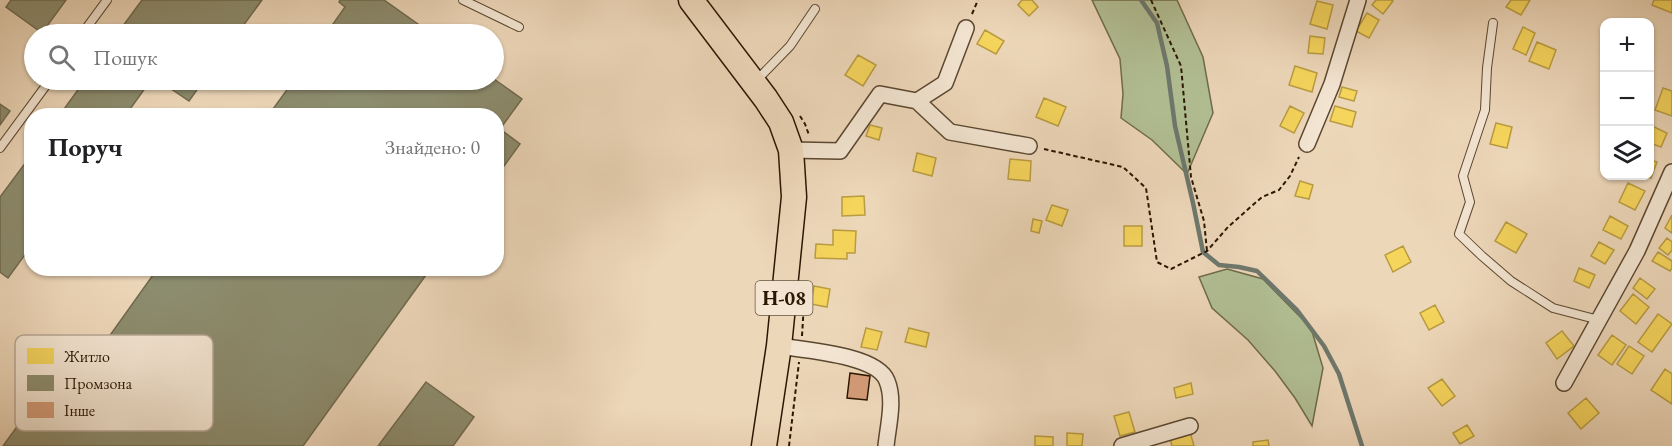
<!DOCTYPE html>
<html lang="uk">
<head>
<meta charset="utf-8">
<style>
	:root { --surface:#fff; --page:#f6f6f6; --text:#202124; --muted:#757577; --line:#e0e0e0 }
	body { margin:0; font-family:"EB Garamond",serif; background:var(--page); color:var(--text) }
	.controls { position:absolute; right:18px; top:18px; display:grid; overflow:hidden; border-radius:12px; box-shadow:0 2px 4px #0004 }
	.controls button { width:54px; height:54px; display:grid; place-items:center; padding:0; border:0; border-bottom:2px solid var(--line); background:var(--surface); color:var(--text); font:30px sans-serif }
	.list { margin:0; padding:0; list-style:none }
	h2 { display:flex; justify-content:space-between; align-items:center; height:78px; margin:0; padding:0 24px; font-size:26px }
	h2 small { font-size:20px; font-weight:400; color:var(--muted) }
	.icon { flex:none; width:33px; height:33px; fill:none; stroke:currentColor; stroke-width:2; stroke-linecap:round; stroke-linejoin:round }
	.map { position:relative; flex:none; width:1672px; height:446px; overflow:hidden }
	.search { position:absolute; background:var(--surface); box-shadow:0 2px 4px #0004; left:24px; top:24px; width:480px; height:66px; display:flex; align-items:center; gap:15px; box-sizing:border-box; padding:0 21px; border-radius:33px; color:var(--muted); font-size:22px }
	.panel { position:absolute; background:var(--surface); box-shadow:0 2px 4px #0004; left:24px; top:108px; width:480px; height:168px; border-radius:24px }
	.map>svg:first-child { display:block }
	.green { fill:#b2bf94; stroke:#6e6b4b; stroke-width:1.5 }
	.homes { fill:#f6d55c; stroke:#b99c41; stroke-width:1.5 }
	.industry { fill:#8c8c6e; stroke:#6f694e; stroke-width:1.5 }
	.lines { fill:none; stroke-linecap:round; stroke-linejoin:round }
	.stream { stroke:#6d786d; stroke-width:4.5 }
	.building { fill:#d49b77; stroke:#2a1702; stroke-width:1.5 }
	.service-casing { stroke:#5b4730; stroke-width:10 }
	.minor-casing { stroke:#5b4730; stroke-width:18 }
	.primary-casing { stroke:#2a1702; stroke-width:27 }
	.path { stroke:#2a1702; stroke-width:2; stroke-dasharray:4.5 3; stroke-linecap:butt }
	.service { stroke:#f3e5d2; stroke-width:8 }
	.minor { stroke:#f3e5d2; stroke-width:15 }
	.primary { stroke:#edd7b9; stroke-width:24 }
	.labels { text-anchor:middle; stroke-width:6; stroke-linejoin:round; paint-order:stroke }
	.shield { fill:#f3e5d2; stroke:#665540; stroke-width:1.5 }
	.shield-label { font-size:20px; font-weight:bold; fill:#2a1702 }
	.key { fill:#f3e5d2; stroke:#b7a794; stroke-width:1.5 }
	.key-label { font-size:16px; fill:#2a1702 }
</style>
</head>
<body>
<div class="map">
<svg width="1672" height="446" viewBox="0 0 1672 446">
	<rect width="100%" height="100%" fill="#edd7b9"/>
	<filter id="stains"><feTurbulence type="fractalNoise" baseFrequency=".00333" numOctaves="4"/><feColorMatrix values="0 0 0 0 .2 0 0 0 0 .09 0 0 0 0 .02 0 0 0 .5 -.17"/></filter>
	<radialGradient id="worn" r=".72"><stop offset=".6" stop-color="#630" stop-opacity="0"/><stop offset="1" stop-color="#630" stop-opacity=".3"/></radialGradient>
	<path class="green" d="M1092,0H1177L1203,57L1213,113L1187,174L1152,140L1121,118L1123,94L1120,59Z
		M1227,269L1263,279L1311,328L1323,368L1312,426L1295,398L1275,371L1248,340L1212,308L1199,277Z"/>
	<path class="homes" d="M1022,0H1032L1038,7L1029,16L1018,5Z
		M1376,0H1391L1393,1L1383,14L1372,5Z
		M1511,0H1530L1521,15L1506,7Z
		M1654,0H1672V13L1652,5Z
		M1317,1L1333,5L1327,29L1310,24Z
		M1367,13L1379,20L1369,38L1356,31Z
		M1523,27L1535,33L1526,55L1513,49Z
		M985,30L1004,41L996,54L977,44Z
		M1310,36L1325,38L1323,54L1308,53Z
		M1537,42L1556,50L1549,69L1529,61Z
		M858,55L876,65L863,86L845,75Z
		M1295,66L1317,73L1312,92L1289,85Z
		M1342,87L1357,91L1354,101L1339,97Z
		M1663,88L1672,91V116L1655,110Z
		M1044,98L1066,107L1058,126L1036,117Z
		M1290,106L1304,113L1294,133L1280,126Z
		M1335,106L1356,112L1352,127L1330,121Z
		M1496,123L1512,127L1507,148L1490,144Z
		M870,125L882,128L879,140L866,136Z
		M1650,125L1667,133L1661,147L1650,143Z
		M917,153L936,158L932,176L913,171Z
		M1010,159L1031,161L1030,181L1008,179Z
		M1650,160L1657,162L1651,178L1644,176H1650Z
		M1300,181L1313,185L1309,199L1295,196Z
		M1628,183L1645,191L1635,210L1619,202Z
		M864,196L865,215L842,216V197Z
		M1052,205L1068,210L1062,226L1046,220Z
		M1672,215V233L1665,228Z
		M1610,216L1628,226L1621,239L1603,230Z
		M1033,219L1042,221L1039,233L1031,231Z
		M1506,222L1527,234L1516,253L1495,241Z
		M1124,226H1142V246H1124Z
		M833,230L856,231L855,253H847V259L815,258L816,244L833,245Z
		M1667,238L1672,242V250L1668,255L1659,248Z
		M1599,242L1614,250L1605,264L1591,256Z
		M1403,246L1411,262L1393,272L1385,255Z
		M1658,252L1672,261V268L1670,271L1652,261Z
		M1579,268L1595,275L1589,288L1574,281Z
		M1640,278L1655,289L1647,299L1633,288Z
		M814,286L830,289L827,307L811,304Z
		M1633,294L1649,307L1636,324L1620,311Z
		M1435,305L1444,322L1429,330L1420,313Z
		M1658,314L1672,324L1652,352L1638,342Z
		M866,328L882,332L877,350L861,347Z
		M909,328L929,333L926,347L905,342Z
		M1562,331L1574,346L1557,359L1546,343Z
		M1612,335L1626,345L1612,365L1598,355Z
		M1629,346L1644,356L1632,374L1617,364Z
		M1665,369L1672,374V404L1651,390Z
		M1442,379L1455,396L1442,406L1428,388Z
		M1191,383L1193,394L1176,398L1174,388Z
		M1586,398L1599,413L1581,429L1568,413Z
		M1129,412L1135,432L1120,436L1114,416Z
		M1467,425L1474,436L1460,444L1453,433Z
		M1190,432L1194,446H1172L1170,438Z
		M1067,433L1083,434L1082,446H1067Z
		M1035,436L1053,437V446H1035Z
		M1268,440L1269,446H1253V442Z"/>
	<path class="industry" d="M11,0H66L42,33L6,7Z
		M142,0H262L237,34H117Z
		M340,0H384L432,34H326L345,7L339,2Z
		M494,79L522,99L500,129L520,144L496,177V116H268L294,80Z
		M85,80H151L125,116H59Z
		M158,80H204L189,101Z
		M0,104L10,111L0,125Z
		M32,154V245L8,278L0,272V197Z
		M158,268H431L303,446H3L68,356L86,369Z
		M426,382L474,417L453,446H378Z"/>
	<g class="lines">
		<path class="stream" d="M1141,0L1157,23L1167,66L1175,126L1193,203L1203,252L1219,265L1239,267L1257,271L1297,310L1324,346L1339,374L1362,446"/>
	</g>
	<path class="building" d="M850,373L870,376L867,400L847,398Z"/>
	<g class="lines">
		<g class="service-casing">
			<path id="service" d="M463,0L519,27
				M1493,23L1487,68L1485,110L1463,176L1470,202L1459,234L1482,256L1511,281L1553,308L1599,320
				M82,34L107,0
				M755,82L790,46L815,9
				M0,148L50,80"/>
		</g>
		<g class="minor-casing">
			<path id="minor" d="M917,101L950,132L1029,146
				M1307,144L1332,84L1358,0
				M791,150L840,151L880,94L917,101L945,83L966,28
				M779,346C804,350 878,355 887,381C895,400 888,426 886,446
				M1564,383L1637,251L1672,172
				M1122,446L1190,426"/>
		</g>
		<g class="primary-casing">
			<path id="primary" d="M691,0L766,99L781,122L791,150L794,197L779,346L764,446"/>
		</g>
		<path class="path" d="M1151,0L1181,66L1191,177L1204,221L1207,251
			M972,14L978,0
			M800,116L805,124L809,135
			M1044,149L1123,167L1146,188L1157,262L1171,269L1207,251L1228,227L1262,197L1279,190L1290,176L1299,157
			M802,336L805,287
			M789,446L799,362"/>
		<use href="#service" class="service"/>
		<use href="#minor" class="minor"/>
		<use href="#primary" class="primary"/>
	</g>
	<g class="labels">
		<rect class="shield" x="755.5" y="281" width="57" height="34" rx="4.5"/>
		<g class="shield-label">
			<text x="784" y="305">Н-08</text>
		</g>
	</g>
	<rect x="15" y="335" width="198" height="96" rx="9" class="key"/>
	<rect x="27" y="348" width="27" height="16" fill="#f6d55c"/>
	<rect x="27" y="375" width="27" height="16" fill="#8c8c6e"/>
	<rect x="27" y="402" width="27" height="16" fill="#d49b77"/>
	<g class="key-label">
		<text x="64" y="362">Житло</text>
		<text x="64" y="389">Промзона</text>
		<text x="64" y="416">Інше</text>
	</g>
	<rect width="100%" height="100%" filter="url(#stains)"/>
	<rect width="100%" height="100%" fill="url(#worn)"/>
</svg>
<div class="controls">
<button>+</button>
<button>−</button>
<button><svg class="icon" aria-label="layers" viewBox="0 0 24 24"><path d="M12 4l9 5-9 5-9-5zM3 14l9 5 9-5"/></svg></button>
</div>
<div class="search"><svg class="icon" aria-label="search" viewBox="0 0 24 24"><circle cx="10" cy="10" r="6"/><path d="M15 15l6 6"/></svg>Пошук</div>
<section class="panel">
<h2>Поруч<small>Знайдено: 0</small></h2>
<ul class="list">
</ul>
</section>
</div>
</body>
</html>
